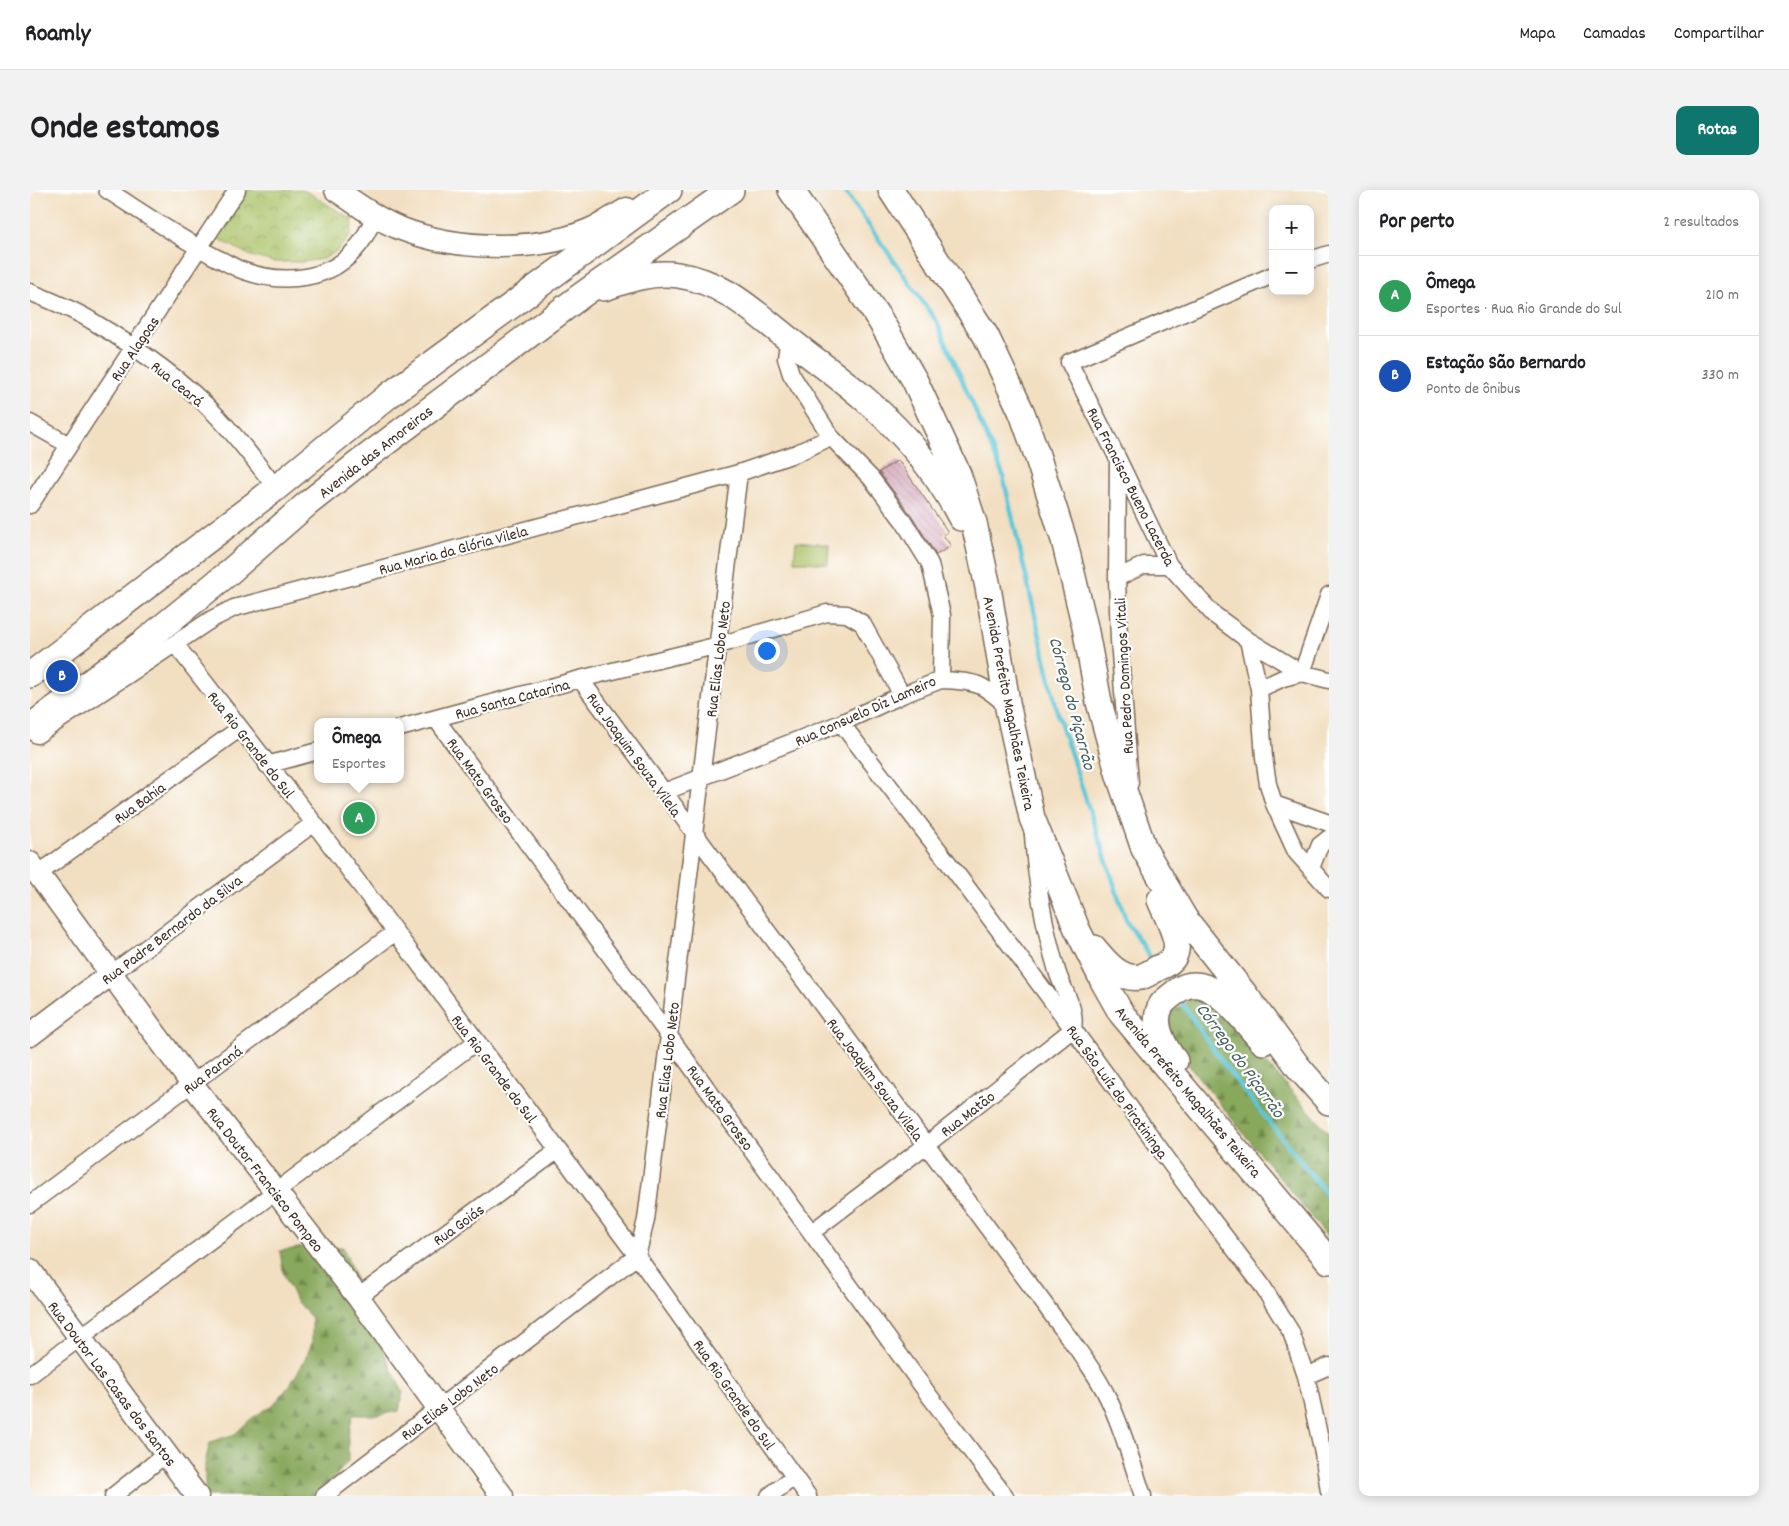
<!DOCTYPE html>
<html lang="pt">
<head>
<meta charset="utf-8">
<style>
	:root { --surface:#fff; --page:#f2f2f2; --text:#202124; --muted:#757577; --line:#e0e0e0; --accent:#0f766e }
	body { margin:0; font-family:Dekko,sans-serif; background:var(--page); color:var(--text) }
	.controls { position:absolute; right:15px; top:15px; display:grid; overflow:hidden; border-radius:10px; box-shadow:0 2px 12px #0003 }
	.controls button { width:45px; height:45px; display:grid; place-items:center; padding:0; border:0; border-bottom:1px solid var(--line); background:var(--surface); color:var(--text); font:25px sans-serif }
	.you { position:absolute; left:736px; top:460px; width:18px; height:18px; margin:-12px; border:4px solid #fff; border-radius:50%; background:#1a73e8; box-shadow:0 0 0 8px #1a73e833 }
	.badge { display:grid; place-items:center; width:32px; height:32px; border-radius:50%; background:var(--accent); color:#fff; font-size:16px; font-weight:700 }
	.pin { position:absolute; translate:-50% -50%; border:2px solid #fff; box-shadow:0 1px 5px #0006 }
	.popup { position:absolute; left:284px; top:528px; width:90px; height:65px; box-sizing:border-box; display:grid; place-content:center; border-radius:10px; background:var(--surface); filter:drop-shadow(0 1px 4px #0005); font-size:16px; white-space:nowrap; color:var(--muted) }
	.popup b { font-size:19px; color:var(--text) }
	.popup::after { content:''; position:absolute; left:50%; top:100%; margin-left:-10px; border:10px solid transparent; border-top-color:var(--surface) }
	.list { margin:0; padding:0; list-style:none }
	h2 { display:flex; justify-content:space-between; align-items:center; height:65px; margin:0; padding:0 20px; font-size:21px }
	h2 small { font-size:16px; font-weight:400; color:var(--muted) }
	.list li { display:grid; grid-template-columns:32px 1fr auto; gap:15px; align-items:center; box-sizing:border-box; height:80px; padding:0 20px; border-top:1px solid var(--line) }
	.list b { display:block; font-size:19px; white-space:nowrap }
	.list p { margin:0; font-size:16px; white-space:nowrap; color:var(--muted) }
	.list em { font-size:16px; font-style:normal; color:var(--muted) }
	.map { position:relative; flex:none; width:1299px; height:1306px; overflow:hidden; border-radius:10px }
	header { display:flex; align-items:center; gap:30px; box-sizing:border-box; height:70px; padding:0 25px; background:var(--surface); border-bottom:1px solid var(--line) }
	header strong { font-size:24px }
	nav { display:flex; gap:28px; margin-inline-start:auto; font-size:18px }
	.intro { display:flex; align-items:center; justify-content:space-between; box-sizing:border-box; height:120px; padding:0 30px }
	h1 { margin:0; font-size:35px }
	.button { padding:12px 22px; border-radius:10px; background:var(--accent); color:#fff; font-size:18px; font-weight:700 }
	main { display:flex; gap:30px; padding:0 30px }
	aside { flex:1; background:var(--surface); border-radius:10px; box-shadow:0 2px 12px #0003 }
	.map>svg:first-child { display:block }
	.forest { fill:url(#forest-firs); stroke:#62693d }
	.park { fill:url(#park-crowns); stroke:#737643 }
	.pitch { fill:#abc268; stroke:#737643 }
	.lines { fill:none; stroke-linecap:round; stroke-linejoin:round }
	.stream { stroke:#5dc7d8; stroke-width:4.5 }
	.building { fill:url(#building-back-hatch) }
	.street-casing { stroke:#7b6957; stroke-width:19 }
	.secondary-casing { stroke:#7b6957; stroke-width:25 }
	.primary-casing { stroke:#7b6957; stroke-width:28 }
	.street { stroke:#fff; stroke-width:16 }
	.secondary { stroke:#fff; stroke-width:22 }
	.primary { stroke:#fff; stroke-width:25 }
	.labels { text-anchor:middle; stroke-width:4.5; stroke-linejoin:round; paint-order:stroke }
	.street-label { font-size:16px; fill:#3b2a1e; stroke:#fff }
	.water-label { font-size:18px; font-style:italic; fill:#47615f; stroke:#fff }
</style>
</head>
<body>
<header>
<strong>Roamly</strong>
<nav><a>Mapa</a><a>Camadas</a><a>Compartilhar</a></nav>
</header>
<div class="intro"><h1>Onde estamos</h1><a class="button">Rotas</a></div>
<main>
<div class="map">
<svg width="1299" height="1306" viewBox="0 0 1299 1306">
	<defs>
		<pattern id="forest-firs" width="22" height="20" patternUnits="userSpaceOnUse" patternTransform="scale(1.25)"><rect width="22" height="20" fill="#88a85c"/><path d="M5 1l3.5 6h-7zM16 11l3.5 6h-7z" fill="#70894b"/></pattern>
		<pattern id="park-crowns" width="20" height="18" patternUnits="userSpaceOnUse" patternTransform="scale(1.25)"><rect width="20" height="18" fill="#abc268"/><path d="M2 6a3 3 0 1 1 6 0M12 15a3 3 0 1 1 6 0" fill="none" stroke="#8c9e55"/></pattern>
		<pattern id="building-back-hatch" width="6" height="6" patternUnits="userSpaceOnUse" patternTransform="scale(1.25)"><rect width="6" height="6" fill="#d3a2b7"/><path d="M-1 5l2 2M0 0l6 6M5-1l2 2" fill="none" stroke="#ac8494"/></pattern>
	</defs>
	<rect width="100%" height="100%" fill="#fff"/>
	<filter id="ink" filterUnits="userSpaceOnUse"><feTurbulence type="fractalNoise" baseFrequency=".02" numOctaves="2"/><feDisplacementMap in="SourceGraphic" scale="10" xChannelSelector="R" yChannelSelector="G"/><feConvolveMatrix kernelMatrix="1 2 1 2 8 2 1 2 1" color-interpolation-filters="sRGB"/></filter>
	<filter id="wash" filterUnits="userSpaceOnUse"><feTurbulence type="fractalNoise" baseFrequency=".0096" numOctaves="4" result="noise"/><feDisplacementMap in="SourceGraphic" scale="20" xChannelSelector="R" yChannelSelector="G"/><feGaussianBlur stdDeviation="1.12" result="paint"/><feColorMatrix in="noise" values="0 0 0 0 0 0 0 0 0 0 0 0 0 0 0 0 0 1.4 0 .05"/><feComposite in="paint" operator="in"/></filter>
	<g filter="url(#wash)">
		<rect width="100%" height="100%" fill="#f2dfc1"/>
		<path class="forest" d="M1179,809L1299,943V1049L1140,852L1139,824L1159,810Z
			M275,1057H313L361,1179L373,1201L369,1221L348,1225H323L318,1246V1271L301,1292L282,1306H175V1273L180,1252L205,1244L222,1228L243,1215L260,1195L273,1174L282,1153V1128L266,1111L253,1082L250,1061Z"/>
		<path class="park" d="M213,0H274L323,30L320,47L308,60L294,69L271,72H243L221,66L185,47Z"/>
		<path class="pitch" d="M766,351L799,354L798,374L764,371Z"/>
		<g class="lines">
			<path class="stream" d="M814,0L907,132L972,282L1028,525L1096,730L1123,771
				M1149,809L1198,880L1299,1007"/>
		</g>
		<g id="blocks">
			<path class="building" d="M868,270L918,342L913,345L921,356L906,365L882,326L849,282Z"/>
		</g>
	</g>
	<g filter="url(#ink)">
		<use href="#blocks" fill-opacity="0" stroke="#7b6957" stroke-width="1"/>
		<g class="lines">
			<g class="street-casing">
				<path id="street" d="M77,0C113,23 149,48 187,68C196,72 205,78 214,81C254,95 302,91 329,55C336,47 340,35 346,25
					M1280,70L1299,64
					M1243,85L1039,172L1088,269L1139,375L1183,424L1218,450L1272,483L1299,490
					M0,102C21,111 43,119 62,131C104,156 152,189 186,225C208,248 227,273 246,298
					M0,233L39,255
					M1088,273L1087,388L1089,450L1100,593
					M0,315L207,0
					M1087,388L1114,375H1139
					M1218,450L1229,499L1234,568L1238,594L1244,614L1266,662L1299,699
					M145,454L284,633L528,960L607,1066L778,1306
					M550,489L1015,1115C1036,1145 1062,1175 1078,1208C1093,1239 1102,1273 1113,1306
					M911,490C945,491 953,493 978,517
					M1229,499L1253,488L1272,483L1299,405
					M406,529L639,846L898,1204L975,1306
					M811,533L927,684L1043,839L1164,1006L1231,1094L1261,1142L1276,1186L1293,1263L1299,1301
					M370,538L550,489L689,455L797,423L817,424L832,433L872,505
					M7,545L182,429L204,418L709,283L767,263L801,247
					M237,575L288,561
					M634,602L811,533L872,505L911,490L912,425L900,374L874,332L841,288L801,247L761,184L756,168L759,149
					M1244,614L1299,633
					M1003,645C1006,691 1014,737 1027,781C1033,801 1047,818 1043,839
					M1281,678L1290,655L1299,648
					M8,684L209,539
					M81,784L284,633
					M0,1014L364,743
					M782,1042L895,956L1043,839
					M328,1107L528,960
					M0,1185L446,852
					M1276,1186L1299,1176
					M83,1306L136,1264
					M294,1306L607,1066L616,1030L709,283
					M739,1306L764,1287"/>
			</g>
			<g class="secondary-casing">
				<path id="secondary" d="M306,0C326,13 346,29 369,38C427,61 513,64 570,35C579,30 588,24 597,19
					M0,673L162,894L328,1107L472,1306
					M0,845L81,784
					M0,1080L167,1306"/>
			</g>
			<g class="primary-casing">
				<path id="primary" d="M761,0L850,130L885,191L928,284L944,333L958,397L978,518L1002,628L1047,739L1073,791L1091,823L1299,1071
					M861,0L956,146L992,223L1007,265L1034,350L1055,437L1069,512L1089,586L1114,659L1155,729L1213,802L1269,878L1299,912
					M574,98C597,90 622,81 648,85C695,92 725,123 761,151C786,171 812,189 836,210C874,243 908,284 931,328
					M0,485L246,298L358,206L639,0
					M0,537L115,451L196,385L277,314L330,272L552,105L701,0
					M1064,758C1075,771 1090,791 1111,787C1116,785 1123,781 1128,778C1136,775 1145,770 1146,760C1149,747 1135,723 1130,710
					M1145,871C1134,857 1120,832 1132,814C1135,810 1142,805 1146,802C1154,795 1165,793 1175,797C1196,805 1217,835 1233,852"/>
			</g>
			<use href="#street" class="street"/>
			<use href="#secondary" class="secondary"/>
			<use href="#primary" class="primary"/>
		</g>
	</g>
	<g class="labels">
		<g class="street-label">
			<text transform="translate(104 158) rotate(-56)" y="6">Rua Alagoas</text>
			<text transform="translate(148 193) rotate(39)" y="6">Rua Ceará</text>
			<text transform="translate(345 261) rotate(-38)" y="6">Avenida das Amoreiras</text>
			<text transform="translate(1102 296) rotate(63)" y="6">Rua Francisco Bueno Lacerda</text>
			<text transform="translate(423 359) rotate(-15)" y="6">Rua Maria da Glória Vilela</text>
			<text transform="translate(687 469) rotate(-83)" y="6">Rua Elias Lobo Neto</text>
			<text transform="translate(1093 486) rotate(-93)" y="6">Rua Pedro Domingos Vitali</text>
			<text transform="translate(482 508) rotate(-15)" y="6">Rua Santa Catarina</text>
			<text transform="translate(980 513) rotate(79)" y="6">Avenida Prefeito Magalhães Teixeira</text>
			<text transform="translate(835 520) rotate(-24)" y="6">Rua Consuelo Diz Lameiro</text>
			<text transform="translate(222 554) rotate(52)" y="6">Rua Rio Grande do Sul</text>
			<text transform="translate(605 564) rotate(54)" y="6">Rua Joaquim Souza Vilela</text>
			<text transform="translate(451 590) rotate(54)" y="6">Rua Mato Grosso</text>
			<text transform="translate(109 612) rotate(-36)" y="6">Rua Bahia</text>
			<text transform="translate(141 739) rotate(-37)" y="6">Rua Padre Bernardo da Silva</text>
			<text transform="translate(636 870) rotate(-83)" y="6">Rua Elias Lobo Neto</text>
			<text transform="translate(465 878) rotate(53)" y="6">Rua Rio Grande do Sul</text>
			<text transform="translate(182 879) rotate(-37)" y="6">Rua Paraná</text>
			<text transform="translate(846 889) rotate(53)" y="6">Rua Joaquim Souza Vilela</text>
			<text transform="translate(1088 901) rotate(54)" y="6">Rua São Luíz do Piratininga</text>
			<text transform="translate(1159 901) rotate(50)" y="6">Avenida Prefeito Magalhães Teixeira</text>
			<text transform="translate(691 917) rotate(54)" y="6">Rua Mato Grosso</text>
			<text transform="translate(937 923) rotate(-38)" y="6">Rua Matão</text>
			<text transform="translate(236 989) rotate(52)" y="6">Rua Doutor Francisco Pompeo</text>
			<text transform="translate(428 1034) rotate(-36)" y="6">Rua Goiás</text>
			<text transform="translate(83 1193) rotate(53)" y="6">Rua Doutor Las Casas dos Santos</text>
			<text transform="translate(705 1204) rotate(55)" y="6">Rua Rio Grande do Sul</text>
			<text transform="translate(419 1211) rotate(-37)" y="6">Rua Elias Lobo Neto</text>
		</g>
		<g class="water-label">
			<text transform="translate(1043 513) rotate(75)" y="6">Córrego do Piçarrão</text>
			<text transform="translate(1211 870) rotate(54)" y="6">Córrego do Piçarrão</text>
		</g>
	</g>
</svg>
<div class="controls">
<button>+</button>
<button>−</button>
</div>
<div class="you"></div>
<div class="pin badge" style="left:329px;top:628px;background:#2e9e5b">A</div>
<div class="popup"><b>Ômega</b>Esportes</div>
<div class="pin badge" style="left:32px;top:486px;background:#1a4fb4">B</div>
</div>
<aside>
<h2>Por perto<small>2 resultados</small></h2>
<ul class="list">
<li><span class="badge" style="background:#2e9e5b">A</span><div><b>Ômega</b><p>Esportes · Rua Rio Grande do Sul</p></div><em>210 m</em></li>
<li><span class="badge" style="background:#1a4fb4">B</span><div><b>Estação São Bernardo</b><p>Ponto de ônibus</p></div><em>330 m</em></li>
</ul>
</aside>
</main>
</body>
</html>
